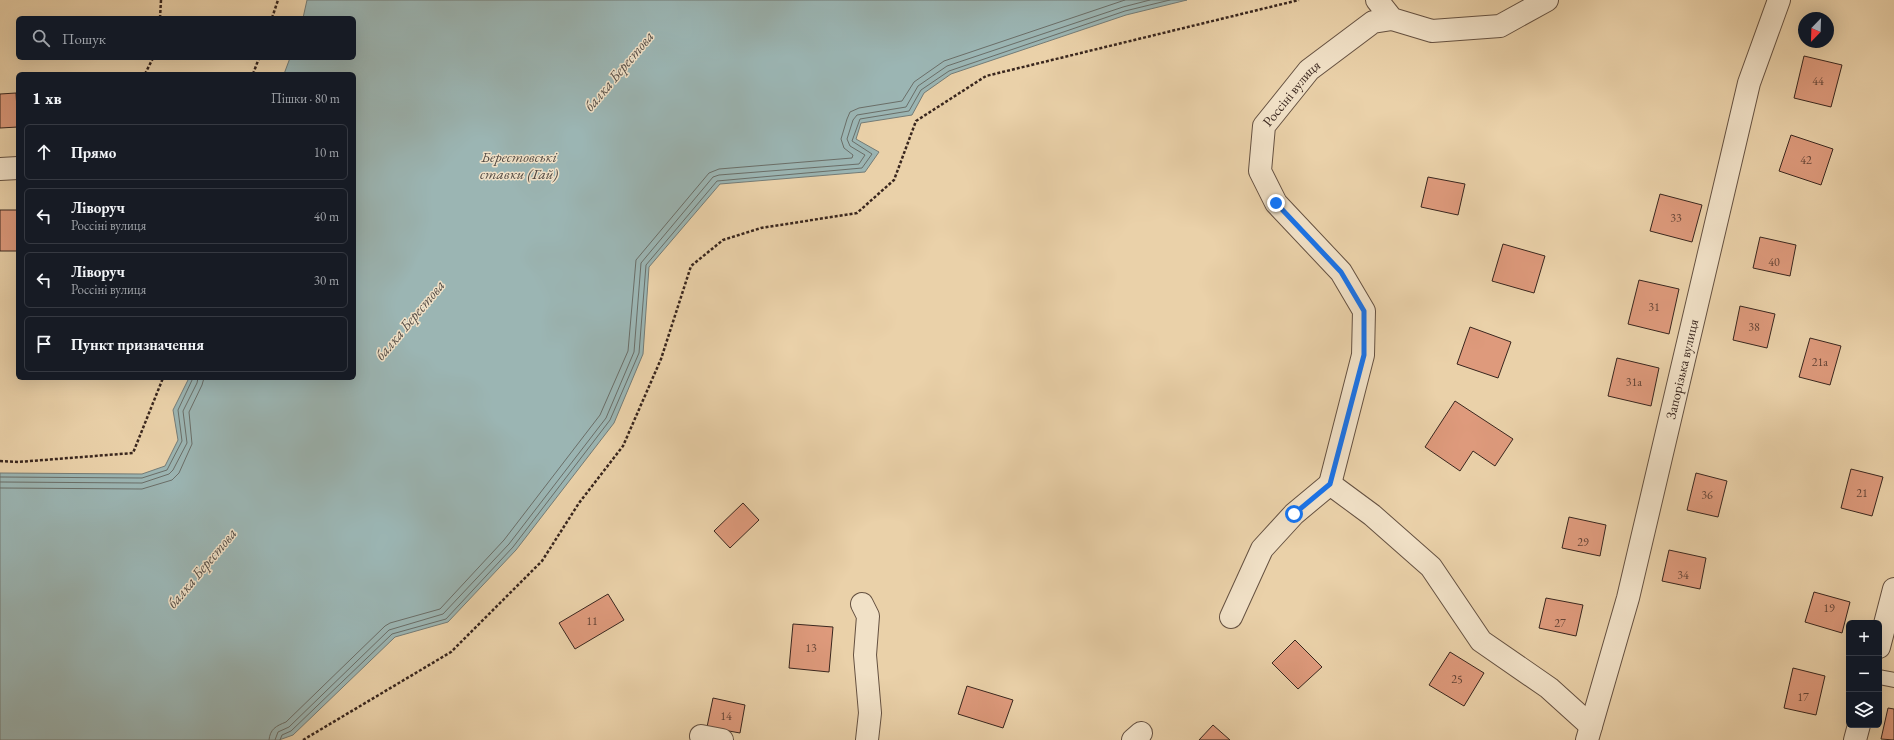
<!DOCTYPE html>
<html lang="uk">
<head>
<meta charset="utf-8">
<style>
	:root { --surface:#171b24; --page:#20242c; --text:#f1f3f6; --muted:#9ea1a6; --line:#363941 }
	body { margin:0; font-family:"EB Garamond",serif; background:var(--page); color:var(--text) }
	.controls { position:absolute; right:12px; bottom:12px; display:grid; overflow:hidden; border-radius:6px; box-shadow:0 4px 16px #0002 }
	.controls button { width:36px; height:36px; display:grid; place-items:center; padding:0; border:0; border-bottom:1px solid var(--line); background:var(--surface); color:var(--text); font:20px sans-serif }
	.compass { position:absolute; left:1798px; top:12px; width:36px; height:36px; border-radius:50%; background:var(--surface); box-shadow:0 4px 16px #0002; rotate:203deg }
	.stop { position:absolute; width:12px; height:12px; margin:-9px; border:3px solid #1a73e8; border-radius:50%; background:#fff }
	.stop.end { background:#1a73e8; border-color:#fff; box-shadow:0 1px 4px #0008 }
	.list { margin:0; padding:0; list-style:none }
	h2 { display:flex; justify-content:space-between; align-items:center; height:52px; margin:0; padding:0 16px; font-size:17px }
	h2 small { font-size:13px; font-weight:400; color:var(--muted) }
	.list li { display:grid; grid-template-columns:26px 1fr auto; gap:12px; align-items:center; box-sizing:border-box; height:56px; margin:0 8px 8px; padding:0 8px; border:1px solid var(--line); border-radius:6px }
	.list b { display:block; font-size:15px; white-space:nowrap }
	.list p { margin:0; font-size:13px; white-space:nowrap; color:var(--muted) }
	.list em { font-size:13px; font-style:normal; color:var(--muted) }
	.icon { flex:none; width:22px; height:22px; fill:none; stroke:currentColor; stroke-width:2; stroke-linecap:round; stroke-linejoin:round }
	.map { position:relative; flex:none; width:1894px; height:740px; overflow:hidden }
	.search { position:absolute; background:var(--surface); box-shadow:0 4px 16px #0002; left:16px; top:16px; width:340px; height:44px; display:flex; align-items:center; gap:10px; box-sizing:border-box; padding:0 14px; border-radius:6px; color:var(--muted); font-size:15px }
	.panel { position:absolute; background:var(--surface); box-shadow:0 4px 16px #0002; left:16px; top:72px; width:340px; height:308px; border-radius:6px }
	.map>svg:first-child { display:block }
	.water { fill:#9bb5b3; stroke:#747c77 }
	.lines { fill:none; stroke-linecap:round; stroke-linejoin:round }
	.shore { stroke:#6a6e68; stroke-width:1 }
	.building { fill:#de9a7c; stroke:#39261e }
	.lane-casing { stroke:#655141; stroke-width:16 }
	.street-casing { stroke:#655141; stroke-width:24 }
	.path { stroke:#39261e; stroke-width:2.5; stroke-dasharray:3 2; stroke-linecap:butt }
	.lane { stroke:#f1e1c7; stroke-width:14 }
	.street { stroke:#f1e1c7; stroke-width:22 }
	.route { stroke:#1a73e8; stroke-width:5 }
	.labels { text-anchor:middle; stroke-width:3; stroke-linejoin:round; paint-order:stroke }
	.number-label { font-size:12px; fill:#624336 }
	.street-label { font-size:14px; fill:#39261e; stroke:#f1e1c7 }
	.water-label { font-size:15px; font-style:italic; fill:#524a43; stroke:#f1e1c7 }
</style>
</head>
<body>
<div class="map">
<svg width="1894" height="740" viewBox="0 0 1894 740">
	<rect width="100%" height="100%" fill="#ead1a9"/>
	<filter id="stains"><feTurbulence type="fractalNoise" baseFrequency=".005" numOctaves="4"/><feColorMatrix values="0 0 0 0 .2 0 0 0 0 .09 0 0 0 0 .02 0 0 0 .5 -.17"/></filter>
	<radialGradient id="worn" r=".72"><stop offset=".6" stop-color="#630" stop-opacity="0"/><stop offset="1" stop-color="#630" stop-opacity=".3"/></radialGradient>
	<path class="water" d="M307,0H1187L1126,15L951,74L924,93L912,115L861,123L856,139L879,152L865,172L720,184L649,267L643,354L614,423L516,550L448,622L395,637L293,735L279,740H0V473L142,474L165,466L178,440L173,410L189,378H354V74H284L290,58H354V18H303Z"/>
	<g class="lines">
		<path class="shore" d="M0,477L142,478L167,470L182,441L178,410L193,378
			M0,482L142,483L169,474L173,470L187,443L183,411L197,383L198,378
			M0,488L142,489L172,480L179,473L192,444L189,412L202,385L204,378
			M269,740C270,729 276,726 286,722L385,626L390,623L440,609L504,540L600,415L628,351L636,260L709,173L719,169L852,158L853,155L844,148L841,139L847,119L850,112L859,108L902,101L914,82L944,61L1125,0
			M275,740L278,732L289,727L389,630L443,614L509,544L606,418L634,352L641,263L713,177L719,175L859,164L865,155L850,146L847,139L853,120L857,115L906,107L918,86L947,66L1123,7L1150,0
			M280,740L282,735L291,731L392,634L446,619L513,547L610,420L639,353L646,265L717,181L862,168L872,154L852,141L860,119L909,111L921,90L949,71L1125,11L1170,0"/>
	</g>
	<path class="building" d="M1804,56L1842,65L1831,107L1794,98Z
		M16,93L18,127L0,128V94Z
		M1791,135L1833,149L1821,185L1779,171Z
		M1428,177L1465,184L1458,215L1421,207Z
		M1660,194L1702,205L1692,242L1650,231Z
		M0,210H18V251H0Z
		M1760,237L1796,245L1790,276L1753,268Z
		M1503,244L1545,256L1534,293L1492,281Z
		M1639,280L1679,289L1669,334L1628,324Z
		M1740,306L1775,314L1767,348L1733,340Z
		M1470,327L1511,342L1498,378L1457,364Z
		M1810,338L1841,346L1830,385L1799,377Z
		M1617,358L1659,368L1651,406L1608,396Z
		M1455,401L1513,439L1495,466L1473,451L1460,471L1425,447Z
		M1851,469L1883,477L1872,516L1841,508Z
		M1696,473L1727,481L1718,517L1687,510Z
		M743,503L759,520L730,548L714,531Z
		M1569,517L1606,525L1600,556L1562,548Z
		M1669,550L1706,558L1700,589L1662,581Z
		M1814,592L1850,602L1842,633L1805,622Z
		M608,594L624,620L575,649L559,623Z
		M1546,598L1583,605L1576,636L1539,628Z
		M793,624L833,627L829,672L789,668Z
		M1295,640L1322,667L1298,689L1272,663Z
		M1450,652L1484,673L1464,706L1429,685Z
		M1793,668L1825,676L1816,715L1784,708Z
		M967,686L1013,700L1003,728L958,714Z
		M713,698L745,705L740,733L707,727Z
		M1888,708L1894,709V740L1881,739Z
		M1213,725L1230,740H1199Z"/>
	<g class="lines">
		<g class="lane-casing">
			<path id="lane" d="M1879,677L1894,680"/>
		</g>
		<g class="street-casing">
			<g id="street">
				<path d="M1377,0L1392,19L1432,31L1500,26L1547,0"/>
				<path d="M0,169L18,168"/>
				<path id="s1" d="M1330,484L1363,355L1364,311L1341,272L1276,203L1260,171L1264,126L1309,70L1373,22L1392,19"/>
				<path d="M862,604L868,616L865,655L870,713L867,740"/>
				<path d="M1231,617L1262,549L1294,514L1330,484L1372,515L1431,567L1481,641L1549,688L1591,726"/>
				<path d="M1879,647L1894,589"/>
				<path d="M701,736L722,740"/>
				<path d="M1133,740L1141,733"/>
				<path id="s2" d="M1587,740L1628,598L1749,83L1779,0"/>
				<path d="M1855,740L1859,725"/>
			</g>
		</g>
		<path class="path" d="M160,18L161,0
			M272,18L278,0
			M145,74L153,58
			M253,74L259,58
			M0,461L18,462L133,453L163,378
			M303,740L451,652L542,561L579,503L623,446L661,359L691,266L723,240L761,228L857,213L894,180L916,121L986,76L1299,0"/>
		<use href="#lane" class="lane"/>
		<use href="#street" class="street"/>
	</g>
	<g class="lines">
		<path class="route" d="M1276,203L1341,272L1364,311V355L1330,484L1294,514"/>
	</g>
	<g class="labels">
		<g class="number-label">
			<text x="1818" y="85">44</text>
			<text x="1806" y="164">42</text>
			<text x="1676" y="222">33</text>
			<text x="1774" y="266">40</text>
			<text x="1654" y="311">31</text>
			<text x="1754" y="331">38</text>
			<text x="1820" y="366">21а</text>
			<text x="1634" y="386">31а</text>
			<text x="1862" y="497">21</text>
			<text x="1707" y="499">36</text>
			<text x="1583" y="546">29</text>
			<text x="1683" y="579">34</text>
			<text x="1829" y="612">19</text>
			<text x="592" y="625">11</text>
			<text x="1560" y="627">27</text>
			<text x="811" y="652">13</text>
			<text x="1457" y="683">25</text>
			<text x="1803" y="701">17</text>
			<text x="726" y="720">14</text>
		</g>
		<g class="street-label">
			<text dy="5" stroke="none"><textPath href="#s1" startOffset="441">Россіні вулиця</textPath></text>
			<text dy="5" stroke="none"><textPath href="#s2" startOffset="383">Запорізька вулиця</textPath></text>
		</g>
		<g class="water-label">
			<text transform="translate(619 71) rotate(-50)" y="5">балка Берестова</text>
			<text x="519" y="162">Берестовські<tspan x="519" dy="17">ставки (Гай)</tspan></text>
			<text transform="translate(410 320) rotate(-50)" y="5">балка Берестова</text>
			<text transform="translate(202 568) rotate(-50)" y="5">балка Берестова</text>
		</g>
	</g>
	<rect width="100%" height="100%" filter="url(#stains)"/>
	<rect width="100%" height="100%" fill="url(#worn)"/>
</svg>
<div class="controls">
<button>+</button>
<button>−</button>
<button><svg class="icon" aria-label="layers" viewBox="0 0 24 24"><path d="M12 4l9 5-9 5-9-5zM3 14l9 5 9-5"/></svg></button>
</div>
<svg class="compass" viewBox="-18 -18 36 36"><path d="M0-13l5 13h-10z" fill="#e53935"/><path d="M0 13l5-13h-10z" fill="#9ea1a6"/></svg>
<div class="stop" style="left:1294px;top:514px"></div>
<div class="stop end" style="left:1276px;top:203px"></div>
<div class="search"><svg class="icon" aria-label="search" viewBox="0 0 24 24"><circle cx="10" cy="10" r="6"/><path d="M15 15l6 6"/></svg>Пошук</div>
<section class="panel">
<h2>1 хв<small>Пішки · 80 m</small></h2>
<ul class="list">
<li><svg class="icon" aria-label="ahead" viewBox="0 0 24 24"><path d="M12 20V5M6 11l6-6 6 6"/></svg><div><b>Прямо</b></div><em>10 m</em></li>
<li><svg class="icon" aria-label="left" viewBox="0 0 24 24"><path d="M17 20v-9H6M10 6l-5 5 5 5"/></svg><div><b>Ліворуч</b><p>Россіні вулиця</p></div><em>40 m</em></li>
<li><svg class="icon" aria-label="left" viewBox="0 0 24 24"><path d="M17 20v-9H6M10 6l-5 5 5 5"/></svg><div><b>Ліворуч</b><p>Россіні вулиця</p></div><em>30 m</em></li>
<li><svg class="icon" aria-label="arrive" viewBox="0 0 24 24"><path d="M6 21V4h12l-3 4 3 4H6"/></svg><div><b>Пункт призначення</b></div></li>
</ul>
</section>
</div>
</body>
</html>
